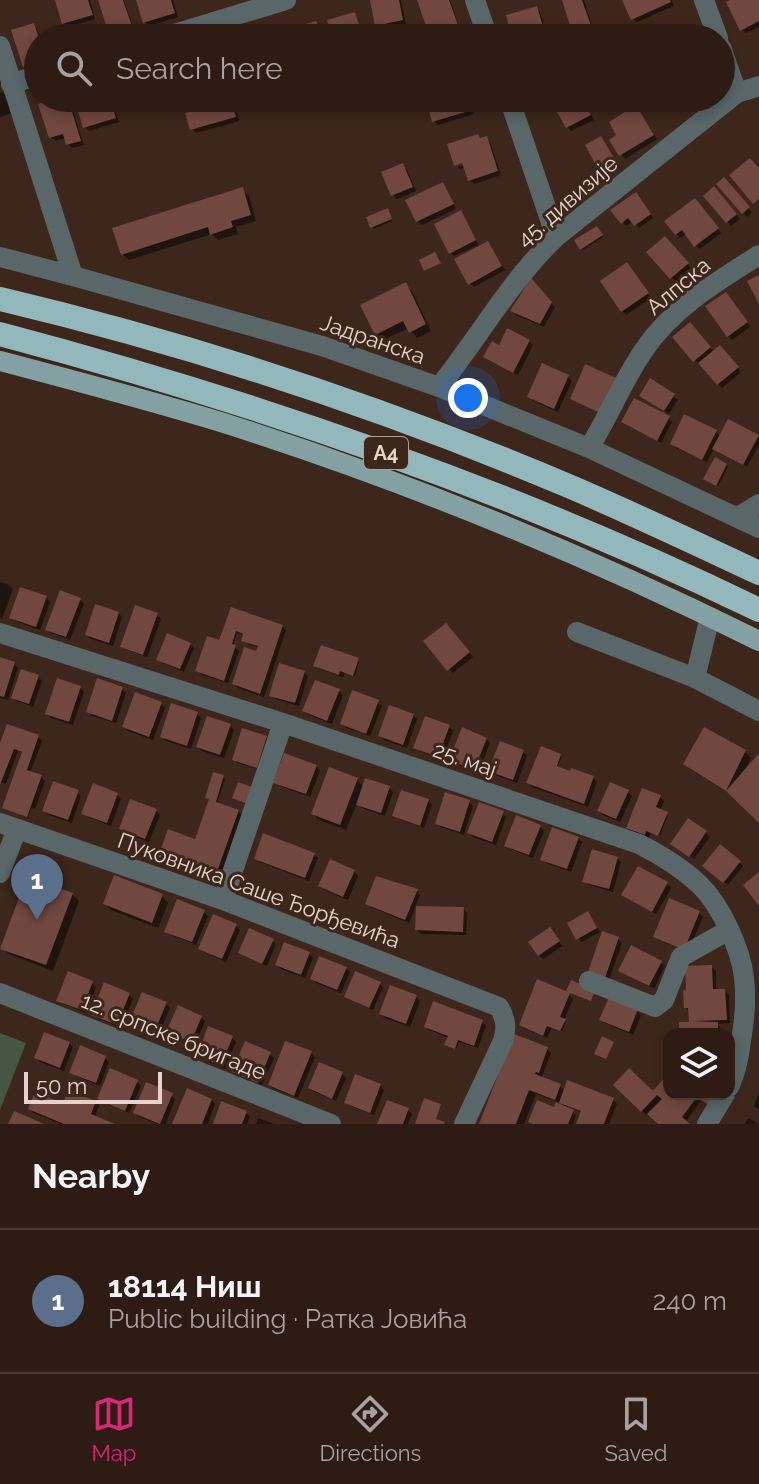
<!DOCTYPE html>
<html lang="en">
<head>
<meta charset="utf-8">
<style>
	:root { --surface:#2e1c14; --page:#36251d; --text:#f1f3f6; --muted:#a7a1a0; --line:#493a34; --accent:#db2777 }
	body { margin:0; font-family:Raleway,sans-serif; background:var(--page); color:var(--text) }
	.controls { position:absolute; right:24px; bottom:24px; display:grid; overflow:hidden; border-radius:16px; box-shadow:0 4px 12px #0003 }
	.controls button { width:72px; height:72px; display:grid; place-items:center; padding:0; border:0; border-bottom:2px solid var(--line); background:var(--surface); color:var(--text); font:40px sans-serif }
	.scale { position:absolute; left:24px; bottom:20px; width:138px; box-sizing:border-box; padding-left:8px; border:4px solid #e4d4cd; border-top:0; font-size:22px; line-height:28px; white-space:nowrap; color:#e4d4cd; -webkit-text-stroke:6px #3d261b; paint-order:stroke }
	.you { position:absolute; left:468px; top:398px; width:28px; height:28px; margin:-20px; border:6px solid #fff; border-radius:50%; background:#1a73e8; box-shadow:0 0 0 12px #1a73e833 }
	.badge { display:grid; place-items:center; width:52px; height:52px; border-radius:50%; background:var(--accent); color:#fff; font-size:26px; font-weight:700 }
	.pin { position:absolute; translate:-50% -66px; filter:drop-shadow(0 2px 4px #0008) }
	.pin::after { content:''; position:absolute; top:42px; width:28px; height:24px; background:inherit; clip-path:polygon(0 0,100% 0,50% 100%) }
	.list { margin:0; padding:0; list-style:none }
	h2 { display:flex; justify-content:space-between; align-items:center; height:104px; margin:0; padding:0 32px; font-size:34px }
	h2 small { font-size:26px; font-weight:400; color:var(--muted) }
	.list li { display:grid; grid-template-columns:52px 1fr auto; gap:24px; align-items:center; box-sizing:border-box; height:144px; padding:0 32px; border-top:2px solid var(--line) }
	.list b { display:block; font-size:30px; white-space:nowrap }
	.list p { margin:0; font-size:26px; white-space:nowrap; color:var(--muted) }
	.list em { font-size:26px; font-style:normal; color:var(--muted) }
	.icon { flex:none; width:44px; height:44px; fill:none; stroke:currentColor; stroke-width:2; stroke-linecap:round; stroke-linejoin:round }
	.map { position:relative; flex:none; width:759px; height:1124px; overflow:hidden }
	.search { position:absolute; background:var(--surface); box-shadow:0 4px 12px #0003; left:24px; right:24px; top:24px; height:88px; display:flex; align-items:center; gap:20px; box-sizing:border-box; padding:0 28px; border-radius:44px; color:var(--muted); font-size:30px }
	.sheet { height:248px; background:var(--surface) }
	nav { display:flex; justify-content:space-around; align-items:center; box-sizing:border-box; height:112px; border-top:2px solid var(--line); background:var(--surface); font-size:22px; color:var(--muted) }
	nav a { display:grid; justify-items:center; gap:4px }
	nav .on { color:var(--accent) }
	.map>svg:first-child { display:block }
	.green { fill:#475643 }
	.shadow { fill:#0007 }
	.building { fill:#714840 }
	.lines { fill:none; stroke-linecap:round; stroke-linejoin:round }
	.minor { stroke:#596768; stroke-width:20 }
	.major { stroke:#83a1a3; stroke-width:20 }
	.highway { stroke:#93b8bb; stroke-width:24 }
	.labels { text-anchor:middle; stroke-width:6; stroke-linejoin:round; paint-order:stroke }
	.shield { fill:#3d261b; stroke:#b2a098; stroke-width:2 }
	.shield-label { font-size:20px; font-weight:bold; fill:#e4d4cd }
	.street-label { font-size:22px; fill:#e4d4cd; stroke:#3d261b }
</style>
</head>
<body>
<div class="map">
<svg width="759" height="1124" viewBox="0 0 759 1124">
	<rect width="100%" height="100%" fill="#3d261b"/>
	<path class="green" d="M0,1033L26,1043L0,1110Z"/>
	<path class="shadow" d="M57,0H90L95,19L68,27L64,23Z
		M102,0H124L134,30L115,37L111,33Z
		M138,0H173L178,17L149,26L145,22Z
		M372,0H401L406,24L381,29L377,25Z
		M425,0H450L460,29L434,38L430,34Z
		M564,0H584L594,32L579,38L575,34Z
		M625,0H671L674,6L637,22L632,18Z
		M734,0H759V27L746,33L742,29Z
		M536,8L540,12L548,38H514Z
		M33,25L37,29L40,38H38V67L29,70L25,66Z
		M685,32L690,38H674Z
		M2,92L6,96L12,113L0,117V93Z
		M76,98H111L119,122L89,131L85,127Z
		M121,98H149V100L127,107Z
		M440,98H470L474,114L438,125L434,121Z
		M566,98H582L594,120L571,131L567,127Z
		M687,98H714L697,114Z
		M61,99L66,108L69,107L73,111L84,145L72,148L68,144L66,138L55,141L51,137Z
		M231,102L235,106L239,121L196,133L192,129Z
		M640,112L657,139L625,159L611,140Z
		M486,138L490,142L501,175L474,184L470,180L466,167L460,169L458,167L472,162L482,140Z
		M601,139L616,162L603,170L599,166Z
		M403,166L407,170L416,191L397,199L393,195Z
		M724,180L752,212L747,217L719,184Z
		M442,184L446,188L456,209L422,225L418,221L408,201Z
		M242,190L249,196L256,221L236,227L238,234L218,240L212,234L129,260L122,254Z
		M718,193L740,219L731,226L706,196Z
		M639,198L653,218L639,228L633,221L626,226L622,222Z
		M699,204L721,233L700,249L686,234L680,238L667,222Z
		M388,212L392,221L374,229L368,218Z
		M464,217L480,248L488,243L505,270L474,287L470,283L478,249L476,246L454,256L450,252Z
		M597,228L603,237L583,250L577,241Z
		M665,239L691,268L676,282L649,252Z
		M631,268L651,298L626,315L622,311Z
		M532,281L555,307L544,327L516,315L513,311Z
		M406,285L412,291L431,331L417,338L409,328L383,340L377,334Z
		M729,298L750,327L732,340L728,336Z
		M694,328L714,352L720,348L741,372L722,388L700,363L699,364L695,360Z
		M529,341L533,345L518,375L490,361L486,357L500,347Z
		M568,377L572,381L558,412L534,401L530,397Z
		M651,381L678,400L669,414L646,399Z
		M668,418L672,422L661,443L628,426L624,422Z
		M716,432L721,437L757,436L759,438V445L747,467L719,453L714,448L707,462L676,448L672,444Z
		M726,465L728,467L718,486L707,480Z
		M0,582L9,585L13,589L2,619L0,618Z
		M46,598L50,602L40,630L16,621L11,617Z
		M80,600L84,604L70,640L51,633L47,629Z
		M232,609L282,626L286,630L264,697L238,688L234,684L260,648L248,644L244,640L245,636L237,633L233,646L239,651L228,683L202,675L198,671L227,645Z
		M118,613L122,617L113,646L91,639L87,635Z
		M157,615L161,619L147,657L127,650L123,646Z
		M450,629L473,657L453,673L426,642Z
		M190,644L194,648L184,672L163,663L158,659Z
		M0,659L14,664L18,668L8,700L0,698Z
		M358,660L359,661L355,676L345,672L343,677L320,669L316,665Z
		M304,672L308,676L299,706L276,699L272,695Z
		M38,677L42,681L33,707L17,701L13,697Z
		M80,688L84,692L73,725L51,718L47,714Z
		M122,689L126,693L116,723L92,716L88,712Z
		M339,691L343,695L332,724L309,715L305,711Z
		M377,702L382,706L370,736L346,728L342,724Z
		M161,704L165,708L153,740L128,731L124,727Z
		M197,714L201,718L191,749L166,741L162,737Z
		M413,715L417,719L407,748L384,740L380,736Z
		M230,726L234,730L224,758L202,751L198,747Z
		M449,727L453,731L442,760L420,751L415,747Z
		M38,737L42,741L30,773L41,777L45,781L35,809L31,808L28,817L6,809L23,753L18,751L6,784L0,782V747Z
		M266,738L270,742L261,770L238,763L234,759Z
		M486,739L490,743L478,773L455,763L451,759Z
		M523,752L527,756L517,783L495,775L491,771Z
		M745,752L751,758L745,770L759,756V820L735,797L692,770L686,764Z
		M560,755L562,757L557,768L593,778L597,782L588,807L532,787L528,783Z
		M316,766L320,770L310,797L280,786L276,782Z
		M223,777L225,779L217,804L238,811L242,815L219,880L164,860L160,856L196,841L211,800L207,798Z
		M357,780L364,787L389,788L393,792L385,816L362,808L357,803L346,830L319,820L313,814Z
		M77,792L81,796L72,823L49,815L45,811Z
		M628,792L632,796L620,822L603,815L599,811Z
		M117,795L121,799L111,826L88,817L84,813Z
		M660,797L664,801L660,810L668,815L660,836L651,833L649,838L632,831L628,827Z
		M428,801L432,805L424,828L399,819L395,815Z
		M469,802L473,806L464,835L441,827L437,823Z
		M156,811L160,815L149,842L125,833L121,829Z
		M502,813L506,817L496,845L473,837L469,833Z
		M540,827L544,831L533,858L510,849L506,845Z
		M706,833L710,837L694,859L677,847Z
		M578,838L582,842L571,872L546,863L542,859Z
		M313,854L318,858L309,881L260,862L256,858Z
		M617,858L621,862L613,892L589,885L585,881Z
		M739,862L743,866L728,885L709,870Z
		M354,871L358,876L348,900L325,890L321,886Z
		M667,884L671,888L656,914L628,898Z
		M417,891L420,895L409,923L371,907L367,903Z
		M72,894L79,901L53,971L9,954L2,948Z
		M162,896L168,903L158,928L111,910L105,903Z
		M463,909L467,913L466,935L421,934L417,930Z
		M204,912L208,916L196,945L171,935L167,931Z
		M699,913L703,917L688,952L659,940L655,936Z
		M588,914L600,932L582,942L578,938Z
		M236,926L240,930L226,962L204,952L200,948Z
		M554,934L562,946L543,959L539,955Z
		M618,939L622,943L609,980L594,975Z
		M272,940L276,944L267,966L244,956L240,952Z
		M309,954L313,958L305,978L281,969L277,965Z
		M661,962L665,966L654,989L625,974L621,970Z
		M712,967L716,971V991H725L729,995L730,1023L717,1024L721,1028V1034H680L691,1024L690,1012L686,1008Z
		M346,968L350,972L341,993L316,983L312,979Z
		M92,983L96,987L86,1013L63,1004L59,1000Z
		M379,983L383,987L373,1010L350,1000L346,996Z
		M129,995L133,999L121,1028L97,1018L93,1014Z
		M569,995L573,999L564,1020L566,1022L562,1031L552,1027L547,1038L526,1029L522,1025Z
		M416,997L420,1001L410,1027L385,1018L381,1014Z
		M166,1004L170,1008L160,1031L137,1021L133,1017Z
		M637,1011L641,1015L633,1035L605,1023L601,1019Z
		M201,1017L205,1021L195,1045L173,1035L169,1031Z
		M482,1022L486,1026L478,1048L459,1042L456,1049L448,1046L449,1038L430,1030L426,1026Z
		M210,1029L232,1038L236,1042L225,1069L203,1059L199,1055Z
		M515,1037L547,1049L551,1053L541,1079L560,1086L565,1091L613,1100L617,1104L609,1124H578L582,1112L568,1107L576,1115L573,1124H533L530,1122L555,1110L558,1102L536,1094L524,1124H481Z
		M69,1043L73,1047L64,1071L40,1062L36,1058Z
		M311,1053L315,1057L298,1098L274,1089L270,1085Z
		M270,1054L274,1058L262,1085L239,1075L235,1071Z
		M105,1058L109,1062L100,1086L76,1076L72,1072Z
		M342,1074L346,1078L336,1101L314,1092L310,1088Z
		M669,1076V1094H712L702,1099L685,1123L687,1124H660L648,1113L646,1115L616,1085L653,1094Z
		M137,1082L141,1086L129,1113L103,1102L99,1098Z
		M380,1086L384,1090L374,1115L350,1106L346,1102Z
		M759,1093V1110L754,1106Z
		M171,1095L175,1099L166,1123L167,1124H158L139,1117L135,1113Z
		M211,1100L215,1104L208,1124H175Z
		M95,1102L99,1106L94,1118L110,1124H61L34,1113L30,1109Z
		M388,1102L408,1110L412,1114L408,1124H379Z
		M246,1113L250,1117L247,1124H215Z
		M258,1118L274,1124H256Z
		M748,1118L759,1124H745Z"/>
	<path class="building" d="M55,0H88L93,15L62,24Z
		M98,0H123L132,26L109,34Z
		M136,0H171L175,13L143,23Z
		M370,0H399L403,20L375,26Z
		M417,0H449L458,25L429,35Z
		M562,0H582L592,28L573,35Z
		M622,0H670L671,2L631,20Z
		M730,0H759V21L740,31L726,2Z
		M537,6L545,34L531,38H512L506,15Z
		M355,12L363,38H333L327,20Z
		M316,21L322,38H291L288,29Z
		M34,23L39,38L38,62L23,67L11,30Z
		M272,26L277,38H245L244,36Z
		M56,98H62L64,107L70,105L81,141L66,145L63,134L49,138L38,104Z
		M74,98H110L116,118L83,128Z
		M433,98H468L472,110L432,122L426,100Z
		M562,98H582L591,115L566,128L552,103Z
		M685,98H716L692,111Z
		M231,100L236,117L190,130L185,113Z
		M636,105L654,135L619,156L609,140L616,135L609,122Z
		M478,134L480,138L487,136L498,171L468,181L462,163L454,166L447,144Z
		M601,136L614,158L597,167L585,145Z
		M750,158L759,168V199L753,204L729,175Z
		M403,163L413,187L391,196L381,172Z
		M724,177L750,207L742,214L716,184Z
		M443,182L454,204L416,222L405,200Z
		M714,186L737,214L726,223L703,196Z
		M243,187L251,215L231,221L233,227L210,235L208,227L121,255L112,228Z
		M636,192L651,214L634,226L628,218L621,224L610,210Z
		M695,198L719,228L694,247L682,230L675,235L664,221Z
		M388,208L392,219L370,228L366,217Z
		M461,210L476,240L449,254L434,224Z
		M597,226L603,235L580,250L574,240Z
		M665,236L689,263L670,279L646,252Z
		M488,241L502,266L468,285L454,259Z
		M435,252L441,263L424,271L419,260Z
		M627,262L649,293L621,312L600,281Z
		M759,275V304L747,281Z
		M531,278L552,302L540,324L510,311Z
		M406,282L426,324L409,333L403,321L375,335L360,305Z
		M726,292L748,322L727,337L705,306Z
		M690,322L711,347L693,362L672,337Z
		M507,328L530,340L513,373L483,357L492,341L499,345Z
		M720,345L739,367L717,385L698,363Z
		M542,363L569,375L554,409L527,397Z
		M585,364L616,378L600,413L570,399Z
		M650,378L675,394L664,411L639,396Z
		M634,398L670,416L657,441L621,422Z
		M684,414L717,430L702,460L670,444Z
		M728,419L759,435L743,465L712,449Z
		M715,457L727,464L716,486L703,479Z
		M20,587L47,596L36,627L9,618Z
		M60,590L81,598L66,637L45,630Z
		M95,604L119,612L109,643L85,635Z
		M135,605L158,613L143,655L120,647Z
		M231,607L283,625L260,694L232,684L244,647L256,651L258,646L241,641L243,634L236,631L232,644L236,645L224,681L195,671L207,636L219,640Z
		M446,623L470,652L447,671L423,641Z
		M167,633L191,643L180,669L156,660Z
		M321,645L359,658L353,676L340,671L339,675L313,666Z
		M0,657L15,662L4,697L0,696Z
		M279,663L305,671L295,703L269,696Z
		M21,669L39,675L29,704L11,698Z
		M57,678L81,686L69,722L45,714Z
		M97,678L123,687L112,721L86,712Z
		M315,680L340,689L327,721L302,711Z
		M352,690L379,700L366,734L340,724Z
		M135,692L162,702L149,737L122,727Z
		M171,703L198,712L187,746L160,737Z
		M389,705L414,714L403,745L378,736Z
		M207,716L231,724L220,755L196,747Z
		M425,716L450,725L438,757L413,748Z
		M7,724L39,735L27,770L42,775L27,817L2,808L22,752L14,749L0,785V743Z
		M462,727L487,738L474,770L449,760Z
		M704,727L746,750L726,791L759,753V823L726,791L683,764Z
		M242,728L267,736L257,768L232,760Z
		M500,741L524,750L513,780L488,771Z
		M541,746L561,754L557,766L570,771L571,768L594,776L584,804L526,783Z
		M284,753L317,765L306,794L273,783Z
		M329,767L358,778L340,825L311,814Z
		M213,772L224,775L216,802L239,810L215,877L158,857L168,829L195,839L209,799L205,798Z
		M365,778L390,786L381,813L356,805Z
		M53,781L79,790L68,820L42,811Z
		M238,782L254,788L248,804L232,798Z
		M610,782L629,790L616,819L597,811Z
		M93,783L118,793L107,823L81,814Z
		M642,788L661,795L656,807L668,812L658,836L646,831L645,835L626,828Z
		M401,790L429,799L420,826L392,816Z
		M445,792L470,800L460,832L435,824Z
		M130,799L157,809L145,839L119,829Z
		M479,802L504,811L492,842L467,833Z
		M516,815L541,825L529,855L504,846Z
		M688,818L707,831L689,857L670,844Z
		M552,827L579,837L567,869L540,860Z
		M263,833L315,853L305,878L254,859Z
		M720,844L741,861L723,883L702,866Z
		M592,849L618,857L609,889L582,882Z
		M330,859L355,870L343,897L318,886Z
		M638,866L668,882L652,912L621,895Z
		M759,872V906L743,885Z
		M114,875L163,894L152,923L103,904Z
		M27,876L73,893L46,965L0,949Z
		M376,876L418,889L405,920L365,904Z
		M669,898L700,911L684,950L653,937Z
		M177,899L205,910L192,942L164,932Z
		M416,906L464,907L463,932L415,930Z
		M588,911L597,928L576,940L567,923Z
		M213,914L237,924L222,959L198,949Z
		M550,927L560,941L538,956L528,942Z
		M249,928L274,939L262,964L238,953Z
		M602,931L619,937L605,978L588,972Z
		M284,942L310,952L301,975L275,965Z
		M631,945L662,961L649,986L618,971Z
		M319,956L347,967L337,990L310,979Z
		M712,965L713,989H725L727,1020L692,1021L718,1022V1034H679V1022H689L688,1008H684L683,991L686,990L685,966Z
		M68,971L93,981L82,1010L56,1001Z
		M355,971L381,982L369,1008L344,997Z
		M537,979L566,991L571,980L595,990L591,1001L570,993L560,1017L566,1019L560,1031L547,1026L543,1036L519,1025Z
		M104,982L130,993L117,1025L91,1015Z
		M390,985L417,995L406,1024L379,1014Z
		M142,992L167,1002L156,1028L131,1018Z
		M609,997L638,1009L629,1032L599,1020Z
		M433,1001L483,1020L474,1046L458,1040L455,1049L444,1045L448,1036L424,1027Z
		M178,1005L202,1016L191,1042L166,1032Z
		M208,1026L233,1036L221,1066L197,1056Z
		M44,1032L70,1042L60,1068L34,1058Z
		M514,1034L548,1047L539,1073L536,1072L535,1074L561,1084L555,1100L529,1090L516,1124H479Z
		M602,1036L614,1042L606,1059L594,1054Z
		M245,1041L271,1052L258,1083L232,1072Z
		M285,1041L312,1051L294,1096L268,1085Z
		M80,1045L106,1056L96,1083L69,1073Z
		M319,1062L343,1072L332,1099L308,1088Z
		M110,1068L138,1080L125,1111L97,1099Z
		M629,1068L653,1091L669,1072V1094H716L712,1107L697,1097L682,1117L690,1124H658L647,1114L662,1099L657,1095L641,1112L613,1085Z
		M355,1074L381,1084L370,1113L344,1103Z
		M567,1080L614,1098L604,1124H576L581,1111L559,1103Z
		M146,1082L173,1093L160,1124L133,1113Z
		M187,1088L212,1099L202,1124H172Z
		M68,1090L96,1101L91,1114L115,1124H64L28,1109L35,1092L63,1103Z
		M424,1098L441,1104L436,1119L445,1122L444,1124H415Z
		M387,1100L409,1108L403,1124H377Z
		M537,1100L554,1107L556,1102L574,1110L568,1124H533L528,1122Z
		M221,1101L247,1111L242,1124H213Z
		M14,1111L44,1124H8Z"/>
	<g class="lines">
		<path class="minor" d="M475,0L488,38
			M704,0L718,38
			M161,38L286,0
			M0,46L73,276
			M721,47L737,93
			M11,84L38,75
			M509,98L556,237
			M0,257L73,276L322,346L439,387L589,448L759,528
			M439,387C479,337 510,281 556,237L737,93L759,86
			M589,448C609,416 623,380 644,350C672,308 718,281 759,255
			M738,517L759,504
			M577,632L695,678L710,617
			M0,633L283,723L639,844C661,855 682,868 700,885C721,906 741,949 744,978C746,994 745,1012 743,1027C740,1047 738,1069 729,1087
			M695,678L759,711
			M0,823L223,900L499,1007C506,1019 507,1028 503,1041L464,1124
			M0,873L17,829
			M223,900L283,723
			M589,981L655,1007L664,1000L681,957L729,930
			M0,993L331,1124
			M707,1124L725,1094"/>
		<path class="major" d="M0,361C76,381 152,401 227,424C409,482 588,556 759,641"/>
		<path class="highway" d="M0,299C194,345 387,409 571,487C634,514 697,544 759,573
			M0,334C261,403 516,492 759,610"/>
	</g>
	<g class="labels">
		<rect class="shield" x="364" y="437" width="44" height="32" rx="6"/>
		<g class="shield-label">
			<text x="386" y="460">A4</text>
		</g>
		<g class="street-label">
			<text transform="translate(567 201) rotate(-41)" y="8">45. дивизије</text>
			<text transform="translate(678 286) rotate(-40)" y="8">Алпска</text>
			<text transform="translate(373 339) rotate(19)" y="8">Јадранска</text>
			<text transform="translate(465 759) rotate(19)" y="8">25. мај</text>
			<text transform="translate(259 890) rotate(20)" y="8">Пуковника Саше Ђорђевића</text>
			<text transform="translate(174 1036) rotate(22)" y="8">12. српске бригаде</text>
		</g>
	</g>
</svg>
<div class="controls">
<button><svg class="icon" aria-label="layers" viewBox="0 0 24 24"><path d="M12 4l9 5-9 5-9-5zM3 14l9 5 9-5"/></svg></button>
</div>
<div class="scale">50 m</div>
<div class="you"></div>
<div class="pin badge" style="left:37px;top:920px;background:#5c6f8a">1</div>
<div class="search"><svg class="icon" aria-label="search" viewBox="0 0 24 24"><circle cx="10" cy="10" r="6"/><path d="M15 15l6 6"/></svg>Search here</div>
</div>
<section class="sheet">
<h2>Nearby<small></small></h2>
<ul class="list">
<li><span class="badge" style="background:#5c6f8a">1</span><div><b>18114 Ниш</b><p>Public building · Ратка Јовића</p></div><em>240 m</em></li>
</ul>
</section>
<nav>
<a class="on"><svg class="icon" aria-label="map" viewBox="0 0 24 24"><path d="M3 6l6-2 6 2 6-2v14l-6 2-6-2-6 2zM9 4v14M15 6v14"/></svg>Map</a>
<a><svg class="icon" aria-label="directions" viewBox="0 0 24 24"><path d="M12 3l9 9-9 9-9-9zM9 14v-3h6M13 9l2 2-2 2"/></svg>Directions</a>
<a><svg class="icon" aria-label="saved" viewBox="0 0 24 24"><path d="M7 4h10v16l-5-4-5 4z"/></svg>Saved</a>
</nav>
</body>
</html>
